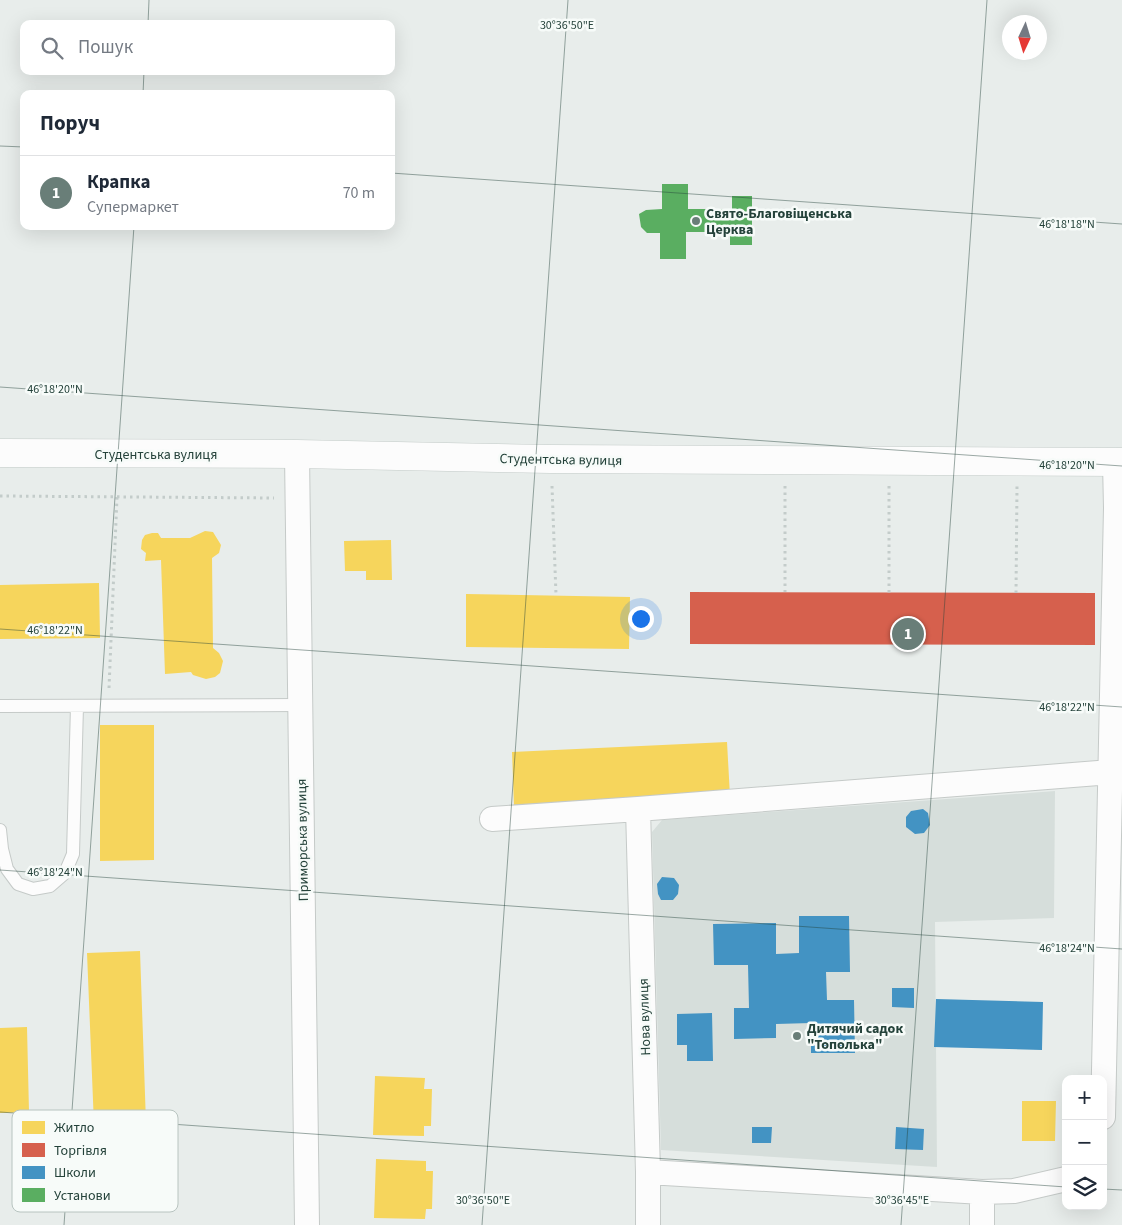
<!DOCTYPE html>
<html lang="uk">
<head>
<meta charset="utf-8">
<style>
	:root { --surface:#fff; --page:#f6f6f7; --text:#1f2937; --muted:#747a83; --line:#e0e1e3; --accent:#697e78 }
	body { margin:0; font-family:"Source Sans 3",sans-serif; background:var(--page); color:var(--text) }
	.controls { position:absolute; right:15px; bottom:15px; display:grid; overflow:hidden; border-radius:10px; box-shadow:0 5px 20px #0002 }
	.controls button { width:45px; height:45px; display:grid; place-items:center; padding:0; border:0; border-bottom:1px solid var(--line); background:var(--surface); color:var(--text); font:25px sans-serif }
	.compass { position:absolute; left:1002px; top:15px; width:45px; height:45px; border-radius:50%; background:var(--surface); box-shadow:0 5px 20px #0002; rotate:184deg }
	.you { position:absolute; left:640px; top:618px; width:18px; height:18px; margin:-12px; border:4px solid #fff; border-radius:50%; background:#1a73e8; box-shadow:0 0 0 8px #1a73e833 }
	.badge { display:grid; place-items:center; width:32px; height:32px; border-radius:50%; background:var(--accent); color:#fff; font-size:16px; font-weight:700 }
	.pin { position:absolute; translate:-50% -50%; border:2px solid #fff; box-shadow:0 1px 5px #0006 }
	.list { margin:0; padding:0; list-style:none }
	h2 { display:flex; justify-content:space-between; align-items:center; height:65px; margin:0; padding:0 20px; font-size:21px }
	h2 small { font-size:16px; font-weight:400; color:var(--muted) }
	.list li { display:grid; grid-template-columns:32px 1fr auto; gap:15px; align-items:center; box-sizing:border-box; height:75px; padding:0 20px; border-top:1px solid var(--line) }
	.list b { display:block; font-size:19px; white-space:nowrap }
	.list p { margin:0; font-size:16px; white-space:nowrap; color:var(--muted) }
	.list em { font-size:16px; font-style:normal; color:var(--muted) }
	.icon { flex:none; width:28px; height:28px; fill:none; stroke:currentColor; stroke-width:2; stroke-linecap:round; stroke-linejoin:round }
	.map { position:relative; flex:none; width:1122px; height:1225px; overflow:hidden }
	.search { position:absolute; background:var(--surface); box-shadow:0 5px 20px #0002; left:20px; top:20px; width:375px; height:55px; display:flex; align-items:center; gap:12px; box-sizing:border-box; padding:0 18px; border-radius:10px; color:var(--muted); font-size:19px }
	.panel { position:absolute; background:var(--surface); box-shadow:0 5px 20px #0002; left:20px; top:90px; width:375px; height:140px; border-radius:10px }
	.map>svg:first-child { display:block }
	.built { fill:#d6dedb }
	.homes { fill:#f6d55c }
	.shops { fill:#d6604d }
	.schools { fill:#4393c3 }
	.public { fill:#5aae61 }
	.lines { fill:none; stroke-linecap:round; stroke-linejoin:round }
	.lane-casing { stroke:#c5cac8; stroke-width:14 }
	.street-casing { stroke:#c5cac8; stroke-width:26 }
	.secondary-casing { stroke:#c3cbc8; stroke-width:29 }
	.path { stroke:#c3ccca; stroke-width:3; stroke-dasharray:2.5 4; stroke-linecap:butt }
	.lane { stroke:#fcfcfc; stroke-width:12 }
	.street { stroke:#fcfcfc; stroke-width:24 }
	.secondary { stroke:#fcfcfc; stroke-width:28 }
	.ticks { fill:none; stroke:#24423a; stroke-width:1; stroke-opacity:0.45 }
	.poi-dot { fill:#697e78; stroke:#f7fbf9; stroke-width:2 }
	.labels { text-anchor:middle; stroke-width:5; stroke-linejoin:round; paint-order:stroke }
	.poi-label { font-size:14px; font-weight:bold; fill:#24423a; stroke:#f7fbf9; text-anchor:start }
	.street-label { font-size:14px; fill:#24423a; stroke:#f7fbf9 }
	.key { fill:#f7fbf9; stroke:#b8c4c0; stroke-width:1 }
	.key-label { font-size:14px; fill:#24423a }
	.ticks-label { font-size:12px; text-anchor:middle; fill:#24423a; stroke:#f7fbf9; stroke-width:5; stroke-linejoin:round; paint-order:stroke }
</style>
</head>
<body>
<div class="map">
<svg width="1122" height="1225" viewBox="0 0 1122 1225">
	<rect width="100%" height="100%" fill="#e8edeb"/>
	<path class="built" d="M1055,791L1054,918L935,922L937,1167L661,1150L652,832L662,820Z"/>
	<path class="homes" d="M205,531L213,532L221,545L219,553L212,558L213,648L219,653L223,661L220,673L215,677L206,679L193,675L191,672L165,674L161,560L145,561L146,553L141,549L142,540L145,535L152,533H158L161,538H190Z
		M391,540L392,580H366V571H345L344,541Z
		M99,583L100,638L0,639V585Z
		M466,594L630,597L629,649L466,647Z
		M100,725H154V860L100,861Z
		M727,742L730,796L514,806L512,752Z
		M140,951L146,1123L94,1125L87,953Z
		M27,1027L29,1112L0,1113V1028Z
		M375,1076L425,1078L424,1089H432L431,1126H424V1136L373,1135Z
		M1022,1101H1056L1055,1141H1022Z
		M376,1159L426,1161V1171H433L432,1209H426L425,1219L374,1218Z"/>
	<path class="shops" d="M690,592L1095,593V645L690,644Z"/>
	<path class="schools" d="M923,809L928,813L930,825L924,833L915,834L906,827V817L911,811Z
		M662,877L674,878L679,885L678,894L673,900H661L658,894L657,884Z
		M799,916H849L850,972H826L827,1000H854L855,1053H811V1023L776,1024V1038L734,1039V1008H749L748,965H714L713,924L776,923V954L799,953Z
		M892,988H914V1008L892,1007Z
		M936,999L1043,1002L1042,1050L934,1047Z
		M712,1013L713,1061H687V1045H677V1014Z
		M752,1127H772L771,1143H752Z
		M896,1127L924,1129L923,1150L895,1149Z"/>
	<path class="public" d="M662,184H688V209H732V196H752V245H730V232H686V259H660V233H647L641,227L639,214L646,210L662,209Z"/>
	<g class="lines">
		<g class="lane-casing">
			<path id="lane" d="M0,706L300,705
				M0,830L2,849L7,869L18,884L33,889L50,886L65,873L73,854L77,706"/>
		</g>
		<g class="street-casing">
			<path id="street" d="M297,454L307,1225
				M638,809L648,1172V1225
				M492,819L638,809L1111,772
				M1103,1117L1116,508L1115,462
				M648,1172L982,1192
				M982,1225V1192L1014,1191L1066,1179"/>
		</g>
		<g class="secondary-casing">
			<path id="secondary" d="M0,453L297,454L551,459L1122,462"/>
		</g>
		<path class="path" d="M552,486L556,595
			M785,486V592
			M889,486V593
			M0,496L274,498
			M1016,593L1017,486
			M109,688L117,497"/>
		<use href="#lane" class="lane"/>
		<use href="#street" class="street"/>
		<use href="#secondary" class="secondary"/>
	</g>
	<path class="ticks" d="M148,24L149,0M143,94L144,71M0,146L24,147M391,173L1122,224M0,387L1122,466M0,629L1122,707M0,870L1122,949M0,1112L1066,1187M1103,1189L1122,1190M64,1225L134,226M482,1225L568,0M901,1225L987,0"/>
	<g class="poi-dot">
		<circle cx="696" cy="221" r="5"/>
		<circle cx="797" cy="1036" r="5"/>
	</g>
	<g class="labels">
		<g class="poi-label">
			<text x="706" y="218">Свято-Благовіщенська<tspan x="706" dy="16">Церква</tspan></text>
			<text x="807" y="1033">Дитячий садок<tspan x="807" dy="16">"Тополька"</tspan></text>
		</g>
		<g class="street-label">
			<text x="156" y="459">Студентська вулиця</text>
			<text transform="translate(561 459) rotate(1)" y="5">Студентська вулиця</text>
			<text transform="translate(302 840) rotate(-91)" y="5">Приморська вулиця</text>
			<text transform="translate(644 1017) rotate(-92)" y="5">Нова вулиця</text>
		</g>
	</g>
	<rect x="12" y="1110" width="166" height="102" rx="8" class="key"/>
	<rect x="22" y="1121" width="23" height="13" fill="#f6d55c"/>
	<rect x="22" y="1143" width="23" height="14" fill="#d6604d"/>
	<rect x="22" y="1166" width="23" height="13" fill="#4393c3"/>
	<rect x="22" y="1188" width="23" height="14" fill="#5aae61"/>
	<g class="key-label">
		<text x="54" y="1132">Житло</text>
		<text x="54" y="1155">Торгівля</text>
		<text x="54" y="1177">Школи</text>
		<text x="54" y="1200">Установи</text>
	</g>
	<g class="ticks-label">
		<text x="567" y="29">30°36'50"E</text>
		<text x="1067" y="228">46°18'18"N</text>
		<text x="55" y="393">46°18'20"N</text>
		<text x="1067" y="469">46°18'20"N</text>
		<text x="55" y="634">46°18'22"N</text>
		<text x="1067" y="711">46°18'22"N</text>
		<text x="55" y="876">46°18'24"N</text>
		<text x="1067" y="952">46°18'24"N</text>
		<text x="483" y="1204">30°36'50"E</text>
		<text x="902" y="1204">30°36'45"E</text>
	</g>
</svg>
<div class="controls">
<button>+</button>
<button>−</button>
<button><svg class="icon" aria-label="layers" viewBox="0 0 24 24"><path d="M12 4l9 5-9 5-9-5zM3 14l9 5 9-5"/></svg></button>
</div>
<svg class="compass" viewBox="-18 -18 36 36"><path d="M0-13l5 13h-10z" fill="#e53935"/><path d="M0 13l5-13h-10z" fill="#747a83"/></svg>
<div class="you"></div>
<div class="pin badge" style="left:908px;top:634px">1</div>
<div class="search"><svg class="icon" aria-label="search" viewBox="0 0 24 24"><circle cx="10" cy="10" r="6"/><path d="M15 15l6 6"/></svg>Пошук</div>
<section class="panel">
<h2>Поруч<small></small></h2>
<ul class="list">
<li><span class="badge">1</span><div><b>Крапка</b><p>Супермаркет</p></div><em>70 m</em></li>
</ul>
</section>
</div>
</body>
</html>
